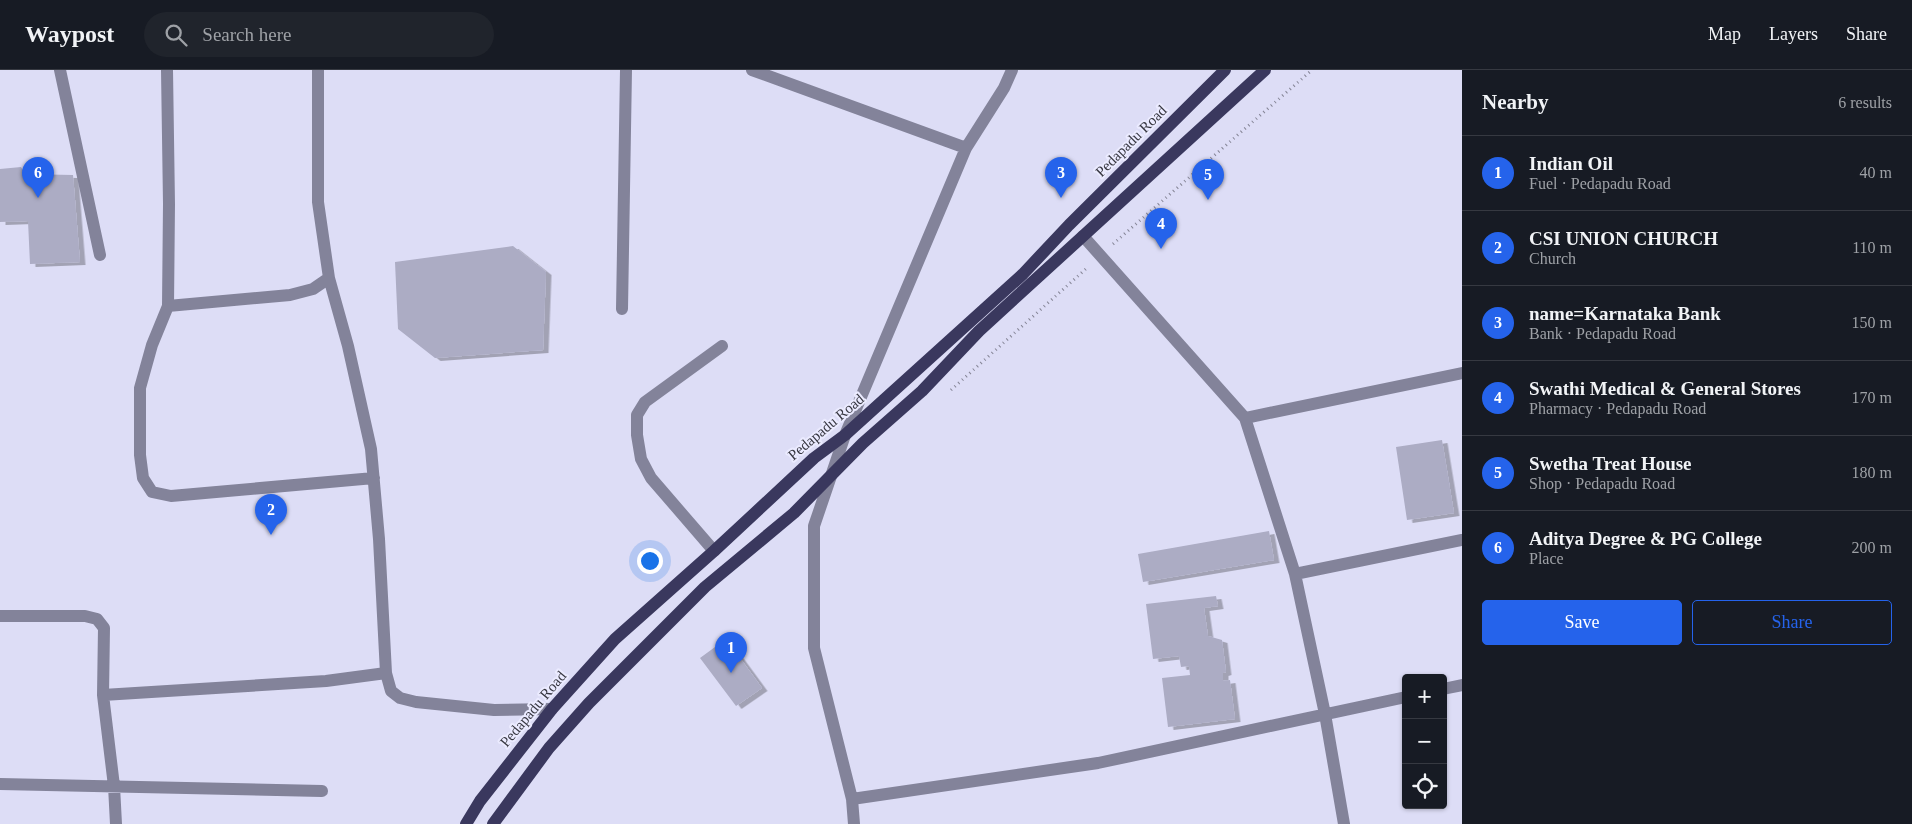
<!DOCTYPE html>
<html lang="en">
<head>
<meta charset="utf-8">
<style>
	:root { --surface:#171b24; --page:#20242c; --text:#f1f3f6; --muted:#9ea1a6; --line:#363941; --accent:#2563eb }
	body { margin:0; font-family:"Times New Roman",serif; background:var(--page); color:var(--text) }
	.controls { position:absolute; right:15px; bottom:15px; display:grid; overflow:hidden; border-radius:5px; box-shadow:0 1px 4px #0004 }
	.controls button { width:45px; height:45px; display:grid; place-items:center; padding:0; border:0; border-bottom:1px solid var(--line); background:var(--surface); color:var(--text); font:25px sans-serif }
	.you { position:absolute; left:649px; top:490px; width:18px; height:18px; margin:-12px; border:4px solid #fff; border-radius:50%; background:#1a73e8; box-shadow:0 0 0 8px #1a73e833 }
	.badge { display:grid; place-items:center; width:32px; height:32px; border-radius:50%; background:var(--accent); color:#fff; font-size:16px; font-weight:700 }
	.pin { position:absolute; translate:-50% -41px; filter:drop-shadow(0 1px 2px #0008) }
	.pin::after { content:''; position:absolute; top:26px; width:18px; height:15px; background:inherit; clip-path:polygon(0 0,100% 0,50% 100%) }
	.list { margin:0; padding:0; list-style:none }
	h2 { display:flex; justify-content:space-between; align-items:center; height:65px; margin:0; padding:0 20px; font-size:21px }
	h2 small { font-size:16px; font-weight:400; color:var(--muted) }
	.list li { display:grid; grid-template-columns:32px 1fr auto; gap:15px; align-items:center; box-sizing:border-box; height:75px; padding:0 20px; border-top:1px solid var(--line) }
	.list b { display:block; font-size:19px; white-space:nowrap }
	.list p { margin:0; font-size:16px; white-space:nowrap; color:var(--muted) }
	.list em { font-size:16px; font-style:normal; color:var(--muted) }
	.actions { display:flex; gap:10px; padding:15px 20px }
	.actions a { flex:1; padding:11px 0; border:1px solid var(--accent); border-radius:5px; text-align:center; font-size:18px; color:var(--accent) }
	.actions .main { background:var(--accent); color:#fff }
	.icon { flex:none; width:28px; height:28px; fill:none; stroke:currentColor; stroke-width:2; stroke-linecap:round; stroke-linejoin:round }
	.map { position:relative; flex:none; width:1462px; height:754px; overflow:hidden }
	header { display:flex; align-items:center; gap:30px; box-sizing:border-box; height:70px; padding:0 25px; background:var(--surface); border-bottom:1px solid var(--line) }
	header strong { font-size:24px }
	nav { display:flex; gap:28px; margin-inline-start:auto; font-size:18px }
	.search { width:350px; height:45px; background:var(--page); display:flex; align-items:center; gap:12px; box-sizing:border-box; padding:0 18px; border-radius:28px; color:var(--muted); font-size:19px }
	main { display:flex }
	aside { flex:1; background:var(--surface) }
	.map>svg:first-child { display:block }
	.building { fill:#acacc4; filter:url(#shadow) }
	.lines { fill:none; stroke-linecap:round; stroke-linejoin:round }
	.path { stroke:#858596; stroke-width:3; stroke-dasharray:1 4; stroke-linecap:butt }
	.minor { stroke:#83839a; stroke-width:12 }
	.major { stroke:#3a385e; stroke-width:12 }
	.labels { text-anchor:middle; stroke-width:4; stroke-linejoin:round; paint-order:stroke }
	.street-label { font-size:15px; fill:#373741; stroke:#ebebff }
</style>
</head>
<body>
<header>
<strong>Waypost</strong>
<div class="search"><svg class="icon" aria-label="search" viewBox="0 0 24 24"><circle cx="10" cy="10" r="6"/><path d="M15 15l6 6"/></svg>Search here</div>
<nav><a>Map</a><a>Layers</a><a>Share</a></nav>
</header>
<main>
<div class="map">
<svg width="1462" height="754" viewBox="0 0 1462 754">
	<defs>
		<filter id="shadow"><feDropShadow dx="5.5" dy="3" stdDeviation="0" flood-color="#0004"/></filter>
	</defs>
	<rect width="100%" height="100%" fill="#ddddf6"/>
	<path class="building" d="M21,97L25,104L73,105L80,192L30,194L28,151L0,152V99Z
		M513,176L546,202L543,280L435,288L398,259L395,192Z
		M1442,370L1454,443L1407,450L1396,377Z
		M1269,461L1274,490L1143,512L1138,484Z
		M1216,526L1218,536L1204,538L1208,566L1222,570L1226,602L1223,603V611L1230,610L1235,649L1168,657L1162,608L1190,605L1189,596L1181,597L1179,586L1153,589L1146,534Z
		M726,569L762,618L736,636L700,588Z"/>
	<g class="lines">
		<path class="path" d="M1113,174L1312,0
			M951,320L1088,197"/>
		<path class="minor" d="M60,0L100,185
			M167,0L169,134L168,236L290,225L313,219L329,208L318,132V0
			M752,0L966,78
			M1083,166L1245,348L1295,504L1325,644L1344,754
			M329,208L348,276L371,379L379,469L386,603L391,621L400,628L416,632L494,640L552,639
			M168,236L152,275L140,318V385L143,408L152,422L171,426L374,408
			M622,239L626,0
			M1245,348L1462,303
			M714,481L651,408L641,389L637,365V345L645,332L722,276
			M1295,504L1462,470
			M0,546H85L97,549L104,558L103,625L114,716L116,754
			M1443,619L1462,615
			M103,625L326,611L386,603
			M0,714L322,721
			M852,729L1098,693L1406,627
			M854,754L852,729L814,578V456L845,365L966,78L1004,18L1012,0"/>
		<path class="major" d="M466,754L480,731L552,639L615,569L714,481L814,388L845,365L1023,204L1069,155L1225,0
			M493,754L549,678L589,633L705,517L794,443L863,373L922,321L979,261L1265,0"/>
	</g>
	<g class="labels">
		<g class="street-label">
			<text transform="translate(1131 71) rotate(-45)" y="5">Pedapadu Road</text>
			<text transform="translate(826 357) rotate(-40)" y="5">Pedapadu Road</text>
			<text transform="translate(533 639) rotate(-50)" y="5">Pedapadu Road</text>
		</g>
	</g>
</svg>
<div class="controls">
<button>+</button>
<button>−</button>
<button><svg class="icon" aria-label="locate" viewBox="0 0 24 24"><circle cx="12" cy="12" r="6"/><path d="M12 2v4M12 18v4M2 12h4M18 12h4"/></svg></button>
</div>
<div class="you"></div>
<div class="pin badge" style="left:731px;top:603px">1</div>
<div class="pin badge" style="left:271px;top:465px">2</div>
<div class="pin badge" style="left:1061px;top:128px">3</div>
<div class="pin badge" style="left:1161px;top:179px">4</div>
<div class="pin badge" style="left:1208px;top:130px">5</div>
<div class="pin badge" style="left:38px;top:128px">6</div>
</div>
<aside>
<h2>Nearby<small>6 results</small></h2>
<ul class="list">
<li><span class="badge">1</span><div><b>Indian Oil</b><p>Fuel · Pedapadu Road</p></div><em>40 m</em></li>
<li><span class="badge">2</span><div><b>CSI UNION CHURCH</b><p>Church</p></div><em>110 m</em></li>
<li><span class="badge">3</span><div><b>name=Karnataka Bank</b><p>Bank · Pedapadu Road</p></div><em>150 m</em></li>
<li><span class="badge">4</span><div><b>Swathi Medical &amp; General Stores</b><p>Pharmacy · Pedapadu Road</p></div><em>170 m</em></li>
<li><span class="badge">5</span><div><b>Swetha Treat House</b><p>Shop · Pedapadu Road</p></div><em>180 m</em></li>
<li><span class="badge">6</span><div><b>Aditya Degree &amp; PG College</b><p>Place</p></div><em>200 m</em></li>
</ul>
<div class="actions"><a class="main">Save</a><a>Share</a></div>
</aside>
</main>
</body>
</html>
